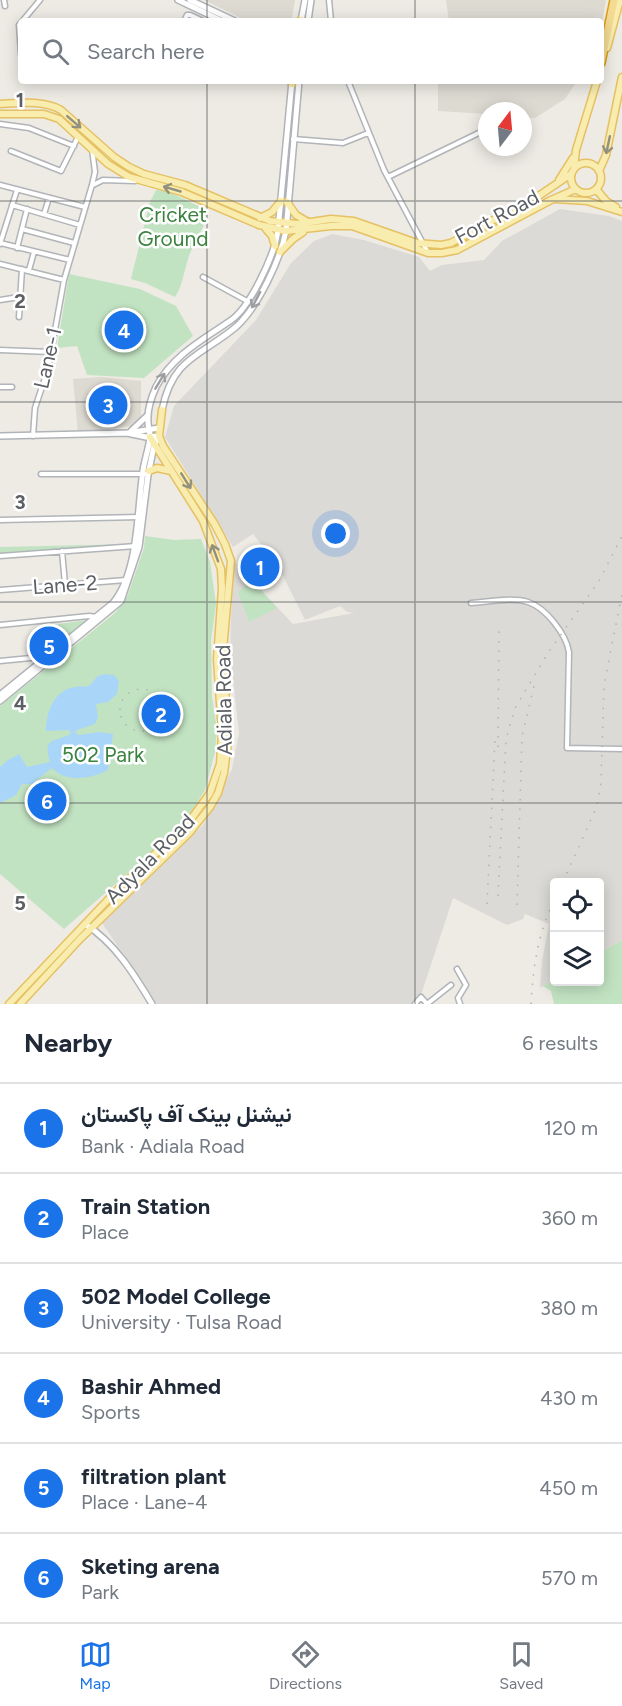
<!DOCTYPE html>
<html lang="en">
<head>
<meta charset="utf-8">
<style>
	:root { --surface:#fff; --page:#f6f6f7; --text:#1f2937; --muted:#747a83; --line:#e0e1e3; --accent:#1a73e8 }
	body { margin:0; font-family:Figtree,Vazirmatn,sans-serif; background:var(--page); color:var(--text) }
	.controls { position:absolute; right:18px; bottom:18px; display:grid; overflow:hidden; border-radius:6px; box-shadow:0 3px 15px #0003 }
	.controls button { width:54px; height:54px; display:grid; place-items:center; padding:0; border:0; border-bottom:2px solid var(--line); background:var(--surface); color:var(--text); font:30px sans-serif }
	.compass { position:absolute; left:478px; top:102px; width:54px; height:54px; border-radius:50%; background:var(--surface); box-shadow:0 3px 15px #0003; rotate:16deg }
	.you { position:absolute; left:336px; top:534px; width:21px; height:21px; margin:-15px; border:4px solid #fff; border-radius:50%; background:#1a73e8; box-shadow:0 0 0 9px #1a73e833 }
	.badge { display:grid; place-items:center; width:39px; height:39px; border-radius:50%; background:var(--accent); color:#fff; font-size:20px; font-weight:700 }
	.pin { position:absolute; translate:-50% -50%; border:3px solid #fff; box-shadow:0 2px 6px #0006 }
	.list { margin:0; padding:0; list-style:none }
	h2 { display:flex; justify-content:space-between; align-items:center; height:78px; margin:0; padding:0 24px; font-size:26px }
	h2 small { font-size:20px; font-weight:400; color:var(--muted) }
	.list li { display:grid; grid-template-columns:39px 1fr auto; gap:18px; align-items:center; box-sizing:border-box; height:90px; padding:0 24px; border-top:2px solid var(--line) }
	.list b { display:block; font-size:22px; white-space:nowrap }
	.list p { margin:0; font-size:20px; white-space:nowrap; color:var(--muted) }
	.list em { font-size:20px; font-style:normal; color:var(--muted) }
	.icon { flex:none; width:33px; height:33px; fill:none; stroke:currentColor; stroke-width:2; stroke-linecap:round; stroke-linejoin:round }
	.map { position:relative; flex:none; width:622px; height:1004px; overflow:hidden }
	.search { position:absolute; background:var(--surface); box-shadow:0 3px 15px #0003; left:18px; right:18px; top:18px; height:66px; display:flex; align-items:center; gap:15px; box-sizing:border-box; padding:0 21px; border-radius:6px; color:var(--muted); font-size:22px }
	.sheet { height:618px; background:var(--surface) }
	nav { display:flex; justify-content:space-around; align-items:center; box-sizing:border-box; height:84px; border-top:2px solid var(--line); background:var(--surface); font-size:16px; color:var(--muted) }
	nav a { display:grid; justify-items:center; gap:3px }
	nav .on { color:var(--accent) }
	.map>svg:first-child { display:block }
	.industrial { fill:#dcdad6 }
	.education { fill:#dddad2 }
	.green { fill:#c2e3c2 }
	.water { fill:#a9d6f8 }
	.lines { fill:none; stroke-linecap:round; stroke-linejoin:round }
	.street-casing { stroke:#b1b4b8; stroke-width:7 }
	.secondary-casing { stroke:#b0b3b8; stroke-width:8 }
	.primary-casing { stroke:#e6c164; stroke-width:9 }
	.highway-casing { stroke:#de9e13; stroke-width:10 }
	.street { stroke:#fff; stroke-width:4 }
	.secondary { stroke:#fff; stroke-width:5 }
	.primary { stroke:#f8ecae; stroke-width:6 }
	.highway { stroke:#f4db94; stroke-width:7 }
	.rail { stroke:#b2b3b3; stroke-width:1.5; stroke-dasharray:1.5 8; stroke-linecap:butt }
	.oneway { stroke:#93907d }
	.oneway2 { stroke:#9d9fa1 }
	.grid { fill:none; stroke:#5c5f63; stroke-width:1.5; stroke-opacity:0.55 }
	.labels { text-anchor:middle; stroke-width:5; stroke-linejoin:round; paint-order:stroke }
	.park-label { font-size:21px; fill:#3c823f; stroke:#fff }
	.street-label { font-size:21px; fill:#5c5f63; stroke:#fff }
	.grid-label { font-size:20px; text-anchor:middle; font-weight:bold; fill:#5c5f63; stroke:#fff; stroke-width:5; stroke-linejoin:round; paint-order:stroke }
</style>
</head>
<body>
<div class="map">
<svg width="622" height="1004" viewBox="0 0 622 1004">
	<rect width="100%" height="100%" fill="#edebe4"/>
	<path class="industrial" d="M560,209L609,216L622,221V940L600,953V882H554V980L540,988L542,961L549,924L525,914L523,919L507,925L453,898L422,992L412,1004H157L102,923L203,825L232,769L239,733L230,652L233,560L293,624L354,613L347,612L340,606L305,620L278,566L253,534L233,547L165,437L174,406L256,320L291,263L314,241L332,234L364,240L419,257L430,271L442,265L484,260L502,241Z"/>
	<path class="education" d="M204,0H295L292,17L290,21H247Z
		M446,0H606L601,29V21H449Z
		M438,81H577L565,99L535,118L523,117V111H487V114L438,111Z
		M102,377L141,381V418L132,426L78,433L73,379Z"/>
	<path class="green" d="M156,190L168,191L208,211C205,228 195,240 189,256C184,270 183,285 175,297L145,283L131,279L150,202Z
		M69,274L140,289L176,306L193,336L144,378L87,375L77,346L57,348Z
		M145,536L174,540L201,539L210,562L216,604L211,641L212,697L217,729L215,752L205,790L192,811L160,845L64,929L0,874V706L115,613L127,597L144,548Z
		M133,544L132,545L0,554V547Z
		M252,580L277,608L249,622L238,592Z
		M89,620L46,654L43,639L59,637L58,624Z
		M622,940V1004H554L551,991L543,986L554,980V981H600V953Z"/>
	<path class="water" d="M104,674L114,675L119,681L117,694L108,702L96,704L98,717L95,724L77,730L75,733L79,735L99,732L113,734L108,770C92,779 65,783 52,768L35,781V784H22L16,795L0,803V767L8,760L19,754L27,767L50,762C42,736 56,742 71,734L69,730L46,731C46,712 54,690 75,687C80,686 85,687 89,686L98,676Z"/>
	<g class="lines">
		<g class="street-casing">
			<path id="street" d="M4,0L5,6
				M329,0L331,21
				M184,21L187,15H190L203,21
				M21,54L19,25L40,0
				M348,81L384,170L428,253
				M0,124L29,128L74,146
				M293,139L343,143L368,133
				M11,151L61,171L78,137
				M388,177L487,129
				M0,185L85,207
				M93,185L103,180L135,181
				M12,205L80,225
				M44,214L49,198
				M22,229L74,243
				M0,243L70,260
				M0,244L17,190
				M17,248L27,209
				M0,264L64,280L92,185L95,172L92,149
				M29,270L34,252
				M203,277L247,301
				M0,300L19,297
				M19,317L22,269
				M0,350L51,352
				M0,387H12
				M33,436L35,408L48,369L64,280
				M41,474H145
				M0,520L140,517
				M62,551L65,584
				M0,556L136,546
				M0,590L126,580
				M471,603C489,602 512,597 528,602C546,608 566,634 569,652L567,748L622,749
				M0,625L89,616L97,617
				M0,661L41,657L45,660
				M457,969L466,985L458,998L460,1004
				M415,1004L421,997L427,1004L451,985"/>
		</g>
		<g class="secondary-casing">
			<path id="secondary" d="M178,0L222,21
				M190,0L235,21
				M301,21L305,0
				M308,21L311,0
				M162,410C173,356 202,356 237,326C259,305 280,260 286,231L299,81
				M131,431L148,415
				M0,436L127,433L159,428
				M0,695L113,603C139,572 137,510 143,471C144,461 150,445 150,436C150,431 148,427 148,422C147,410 151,398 156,387C172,356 202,340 230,321C250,308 275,254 278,230L292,81
				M0,701L121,601L139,547L148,475L154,446L159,436L146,437L127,433
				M85,924C115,943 134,974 152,1004"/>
		</g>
		<g class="primary-casing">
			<path id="primary" d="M300,21L301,20
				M607,48L620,0
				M291,81L292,84
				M0,104C20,103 43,100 61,110L114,157L129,167L144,174L185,185L270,221L297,224L331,219L354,221L417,243L441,245L451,243L540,195L571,174
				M0,114H44L59,119L108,164L129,177L182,192L259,225L286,231L331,226H352L428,253H442L457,250L551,200L576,189
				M571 178a15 15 0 1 1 30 0a15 15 0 1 1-30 0Z
				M574,169L576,150L597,81
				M599,171L606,155L622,77
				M559,180L573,158
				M596,189L606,201L616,207
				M555,199L587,201L622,212
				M287,202L296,215L308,222
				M260,218L272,212L281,201
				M266,229L272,236L275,246
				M280,252L293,239L303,232
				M149,471L157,468L171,471
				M9,1004L120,887L189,822L210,793L220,764L222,733L217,659L222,589L221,569L203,521L150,437
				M20,1004L80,939L190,832L210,807L218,793L224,773L228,742L223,650L231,561L225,544L214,523L163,446L159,436L162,410"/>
		</g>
		<g class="highway-casing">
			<path id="highway" d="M601,63L614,0"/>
		</g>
		<use href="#street" class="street"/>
		<use href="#secondary" class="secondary"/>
		<use href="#primary" class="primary"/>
		<use href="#highway" class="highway"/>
		<path class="rail" d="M120 710a21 21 0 1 1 42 0a21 21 0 1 1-42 0Z
			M498,747L499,624
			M563,882L597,806L601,782L604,685L622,594
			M498,896L506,739L515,708L548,653L599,581L622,536
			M487,904L495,739
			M517,905L522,736L535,682
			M531,1004C533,967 538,934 554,900"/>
	</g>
	<defs><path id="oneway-shaft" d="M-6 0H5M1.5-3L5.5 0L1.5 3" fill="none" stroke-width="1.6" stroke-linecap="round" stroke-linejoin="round" transform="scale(1.5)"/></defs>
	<g class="oneway">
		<use href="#oneway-shaft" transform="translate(74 122) rotate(41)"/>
		<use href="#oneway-shaft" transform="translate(608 145) rotate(102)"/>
		<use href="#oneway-shaft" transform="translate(172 189) rotate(-164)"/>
		<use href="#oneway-shaft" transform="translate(186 481) rotate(58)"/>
		<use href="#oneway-shaft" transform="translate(215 553) rotate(-110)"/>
	</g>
	<g class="oneway2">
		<use href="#oneway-shaft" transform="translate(256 300) rotate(118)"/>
		<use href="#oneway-shaft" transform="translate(160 381) rotate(-59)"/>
	</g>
	<path class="grid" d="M207,0V21M415,0V21M207,81V1004M415,81V1004M0,201H622M0,402H622M0,602H622M0,803H622"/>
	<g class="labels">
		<g class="park-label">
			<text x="173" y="222">Cricket<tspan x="173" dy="24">Ground</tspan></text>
			<text x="103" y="762">502 Park</text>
		</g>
		<g class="street-label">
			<text transform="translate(497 217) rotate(-28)" y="7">Fort Road</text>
			<text transform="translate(48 358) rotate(-77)" y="7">Lane-1</text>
			<text transform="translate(65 585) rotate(-4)" y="7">Lane-2</text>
			<text transform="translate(224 700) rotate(-91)" y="7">Adiala Road</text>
			<text transform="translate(150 859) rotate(-45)" y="7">Adyala Road</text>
		</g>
	</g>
	<g class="grid-label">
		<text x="20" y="107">1</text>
		<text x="20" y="308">2</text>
		<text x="20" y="509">3</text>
		<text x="20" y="710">4</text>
		<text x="20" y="910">5</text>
	</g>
</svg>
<div class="controls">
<button><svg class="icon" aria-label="locate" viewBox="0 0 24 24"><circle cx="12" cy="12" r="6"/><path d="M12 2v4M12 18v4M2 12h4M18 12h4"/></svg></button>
<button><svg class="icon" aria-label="layers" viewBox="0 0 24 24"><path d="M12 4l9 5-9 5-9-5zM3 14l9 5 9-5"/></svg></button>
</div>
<svg class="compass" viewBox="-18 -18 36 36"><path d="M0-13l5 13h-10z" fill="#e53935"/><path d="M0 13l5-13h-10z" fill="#747a83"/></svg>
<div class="you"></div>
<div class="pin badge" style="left:260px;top:567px">1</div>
<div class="pin badge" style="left:161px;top:714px">2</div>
<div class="pin badge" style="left:108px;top:405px">3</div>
<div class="pin badge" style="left:124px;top:330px">4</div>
<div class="pin badge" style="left:49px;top:646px">5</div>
<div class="pin badge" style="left:47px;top:801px">6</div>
<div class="search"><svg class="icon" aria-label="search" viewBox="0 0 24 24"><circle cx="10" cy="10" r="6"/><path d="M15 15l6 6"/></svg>Search here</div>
</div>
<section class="sheet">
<h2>Nearby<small>6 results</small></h2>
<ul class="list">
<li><span class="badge">1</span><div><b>نیشنل بینک آف پاکستان</b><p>Bank · Adiala Road</p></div><em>120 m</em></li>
<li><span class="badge">2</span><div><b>Train Station</b><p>Place</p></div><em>360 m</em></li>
<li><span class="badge">3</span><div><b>502 Model College</b><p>University · Tulsa Road</p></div><em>380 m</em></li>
<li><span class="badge">4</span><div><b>Bashir Ahmed</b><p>Sports</p></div><em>430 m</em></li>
<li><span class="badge">5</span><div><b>filtration plant</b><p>Place · Lane-4</p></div><em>450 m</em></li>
<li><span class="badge">6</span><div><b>Sketing arena</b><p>Park</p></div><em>570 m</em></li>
</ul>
</section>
<nav>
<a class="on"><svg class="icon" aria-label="map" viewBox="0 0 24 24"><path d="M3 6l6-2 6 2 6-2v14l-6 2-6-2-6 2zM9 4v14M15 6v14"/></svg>Map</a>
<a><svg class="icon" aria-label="directions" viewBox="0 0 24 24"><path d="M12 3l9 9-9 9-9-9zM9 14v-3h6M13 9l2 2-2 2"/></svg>Directions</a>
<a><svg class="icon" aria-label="saved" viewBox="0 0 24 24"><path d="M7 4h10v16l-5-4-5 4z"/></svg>Saved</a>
</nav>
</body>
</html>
